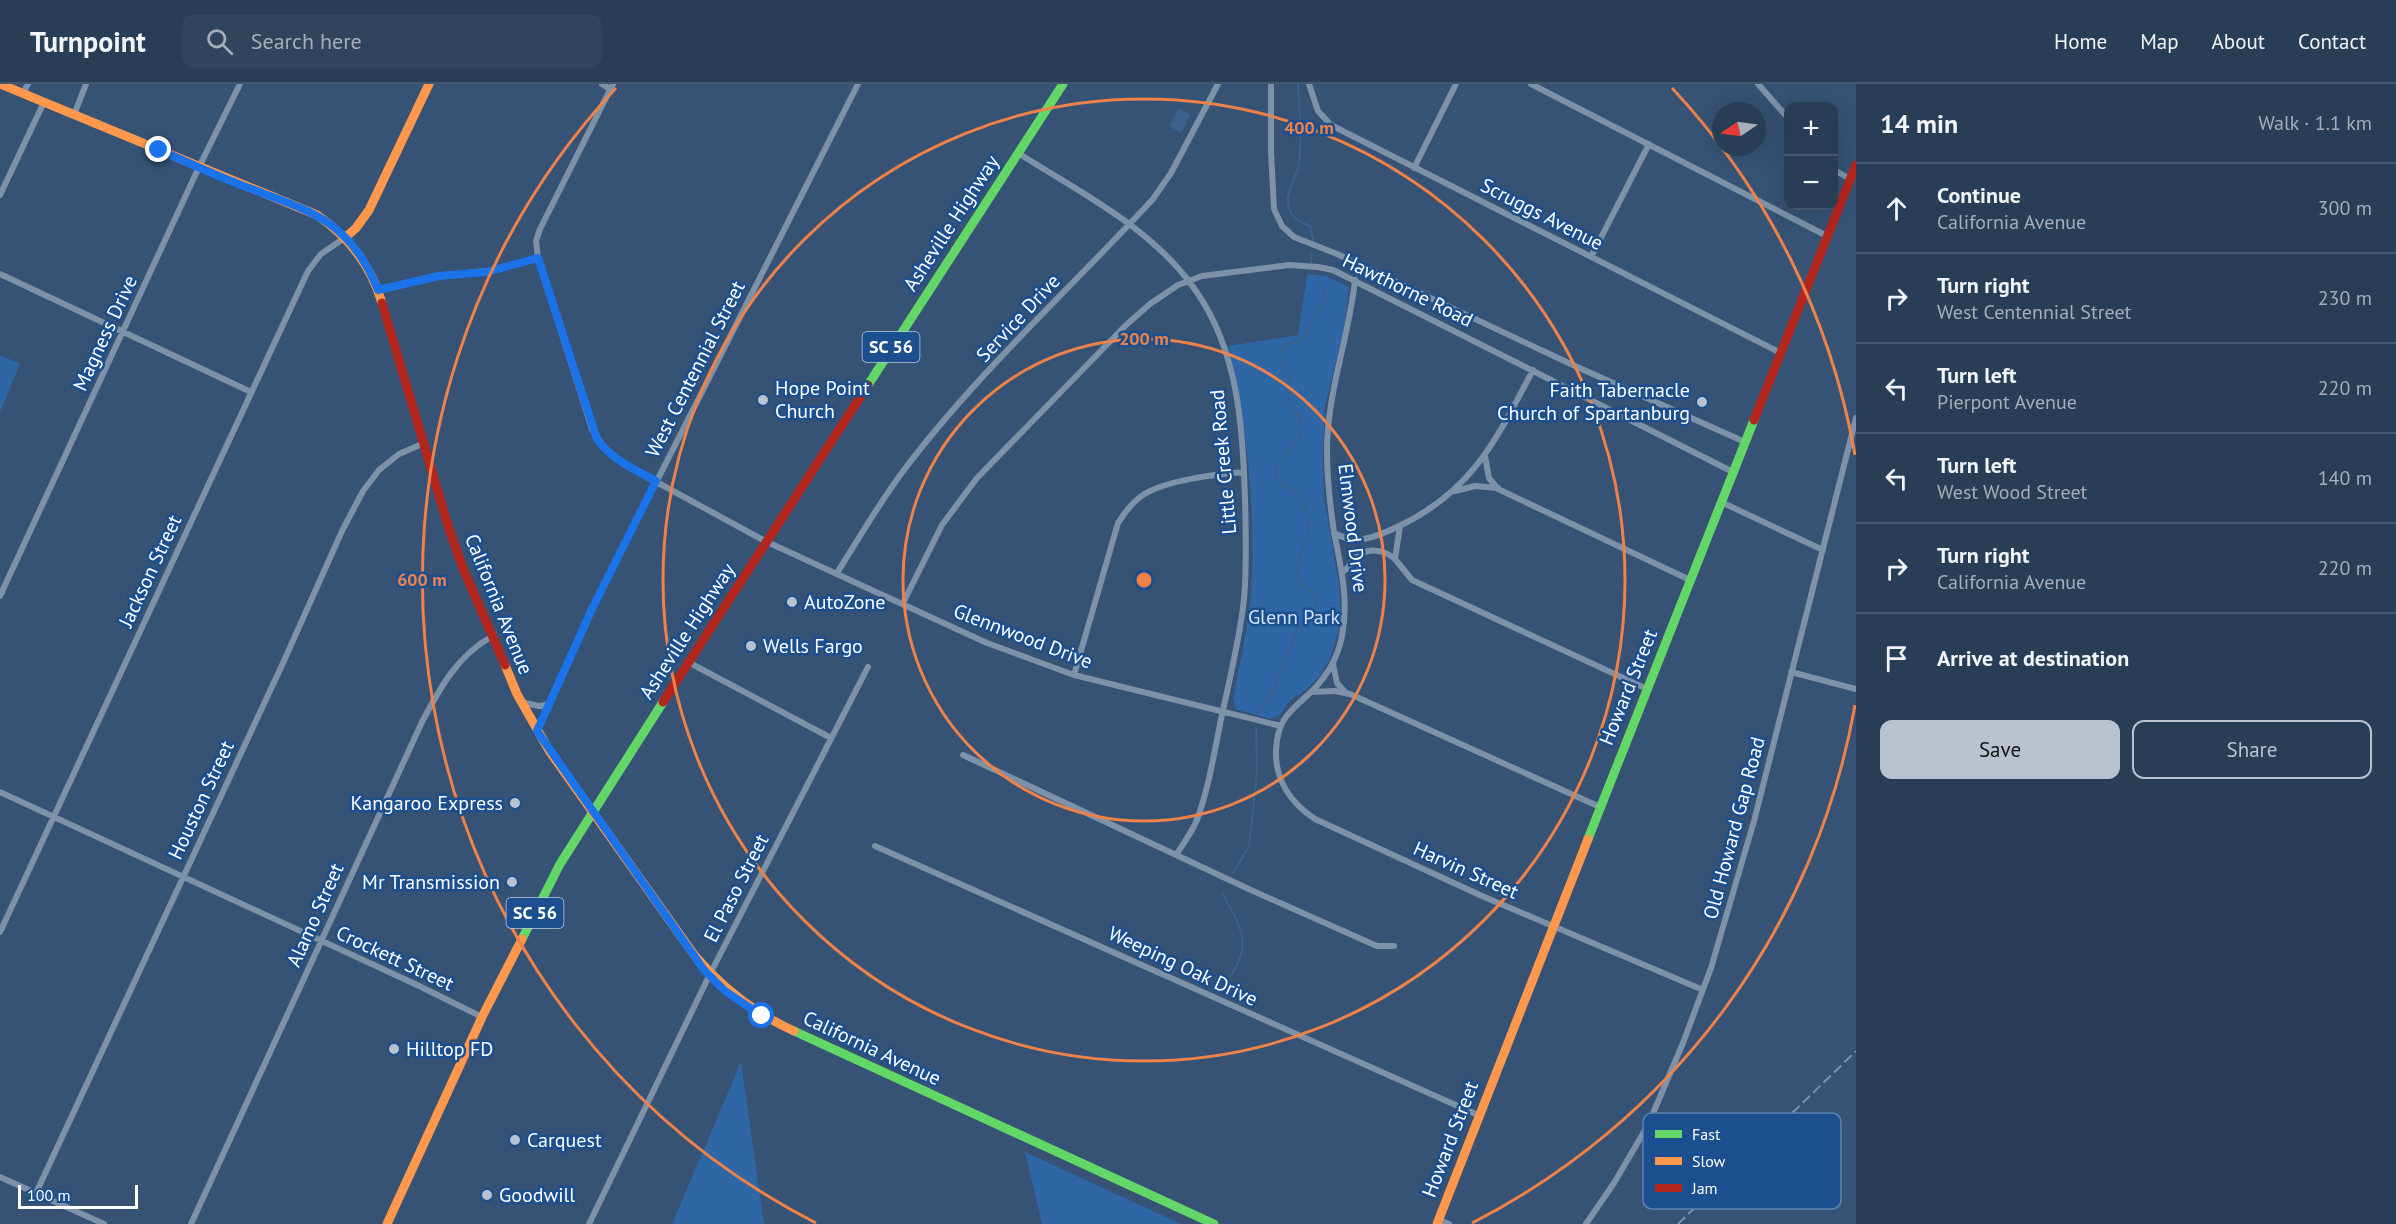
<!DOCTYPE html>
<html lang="en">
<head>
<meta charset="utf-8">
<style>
	:root { --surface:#283e57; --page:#30455d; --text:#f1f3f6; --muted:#a5aeba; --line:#44576d; --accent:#b9c2ce }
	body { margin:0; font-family:"PT Sans",sans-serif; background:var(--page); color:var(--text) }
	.controls { position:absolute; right:18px; top:18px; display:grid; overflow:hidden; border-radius:12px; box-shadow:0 6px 24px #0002 }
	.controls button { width:54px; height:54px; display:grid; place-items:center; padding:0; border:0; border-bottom:2px solid var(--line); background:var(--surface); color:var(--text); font:30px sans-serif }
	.compass { position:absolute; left:1712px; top:18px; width:54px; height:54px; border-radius:50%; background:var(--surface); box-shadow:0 6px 24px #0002; rotate:257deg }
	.scale { position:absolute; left:18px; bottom:15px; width:120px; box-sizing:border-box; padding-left:6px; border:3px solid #fff; border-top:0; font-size:16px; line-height:21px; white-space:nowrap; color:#fff; -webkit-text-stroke:4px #1b4f8f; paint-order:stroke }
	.stop { position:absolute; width:18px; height:18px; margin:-14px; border:4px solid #1a73e8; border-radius:50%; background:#fff }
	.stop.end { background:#1a73e8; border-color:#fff; box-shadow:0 2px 6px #0008 }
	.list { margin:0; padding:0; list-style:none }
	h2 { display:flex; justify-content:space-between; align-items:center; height:78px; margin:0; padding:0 24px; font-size:26px }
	h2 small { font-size:20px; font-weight:400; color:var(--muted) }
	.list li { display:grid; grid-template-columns:39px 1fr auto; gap:18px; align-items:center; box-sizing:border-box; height:90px; padding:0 24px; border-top:2px solid var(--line) }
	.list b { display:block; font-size:22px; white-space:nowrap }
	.list p { margin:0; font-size:20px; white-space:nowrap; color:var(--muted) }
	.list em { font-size:20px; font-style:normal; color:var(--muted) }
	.actions { display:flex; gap:12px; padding:18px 24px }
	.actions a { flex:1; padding:14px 0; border:2px solid var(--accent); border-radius:12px; text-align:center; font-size:21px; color:var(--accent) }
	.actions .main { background:var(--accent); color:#111 }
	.icon { flex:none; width:33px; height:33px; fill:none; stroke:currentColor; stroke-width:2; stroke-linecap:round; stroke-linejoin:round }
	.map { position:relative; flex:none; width:1856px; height:1140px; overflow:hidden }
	header { display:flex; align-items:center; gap:36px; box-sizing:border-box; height:84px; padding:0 30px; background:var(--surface); border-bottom:2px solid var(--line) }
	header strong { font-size:28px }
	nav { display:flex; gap:33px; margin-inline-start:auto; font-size:21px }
	.search { width:420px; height:54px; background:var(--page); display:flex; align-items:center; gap:15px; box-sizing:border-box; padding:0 21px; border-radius:12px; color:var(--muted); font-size:22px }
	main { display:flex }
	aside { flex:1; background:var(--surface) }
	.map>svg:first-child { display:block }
	.green { fill:#2f66a5 }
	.water { fill:#3b618d }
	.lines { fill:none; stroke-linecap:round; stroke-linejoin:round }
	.stream { stroke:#3b618d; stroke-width:2 }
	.street { stroke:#7d92a8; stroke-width:6 }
	.fast { stroke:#63d668; stroke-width:9 }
	.slow { stroke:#ff974d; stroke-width:9 }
	.jam { stroke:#b3261e; stroke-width:9 }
	.rail { stroke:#7e92a7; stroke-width:2; stroke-dasharray:10 4.5; stroke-linecap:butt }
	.route { stroke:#1a73e8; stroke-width:8 }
	.ring { fill:none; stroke:#ee8249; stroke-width:3 }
	.poi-dot { fill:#b9c2ce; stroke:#1b4f8f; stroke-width:2 }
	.labels { text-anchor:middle; stroke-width:5; stroke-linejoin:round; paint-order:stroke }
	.shield { fill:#1b4f8f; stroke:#bbcadd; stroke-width:1.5 }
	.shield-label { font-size:18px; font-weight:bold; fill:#fff }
	.street-label { font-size:20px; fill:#fff; stroke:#1b4f8f }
	.poi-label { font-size:20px; fill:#fff; stroke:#1b4f8f; text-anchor:start }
	.park-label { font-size:20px; fill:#cfe3fa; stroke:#1b4f8f }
	.key { fill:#1b4f8f; stroke:#5f84b1; stroke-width:1.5 }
	.key-label { font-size:16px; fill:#fff }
	.centre { fill:#ee8249; stroke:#1b4f8f; stroke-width:3 }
	.ring-label { font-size:18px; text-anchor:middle; font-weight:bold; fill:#ee8249; stroke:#1b4f8f; stroke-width:5; stroke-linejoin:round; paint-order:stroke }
</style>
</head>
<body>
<header>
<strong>Turnpoint</strong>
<div class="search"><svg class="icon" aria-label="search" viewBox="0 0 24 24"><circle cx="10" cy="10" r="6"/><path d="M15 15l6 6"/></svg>Search here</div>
<nav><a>Home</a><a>Map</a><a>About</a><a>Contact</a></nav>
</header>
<main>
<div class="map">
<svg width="1856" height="1140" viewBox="0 0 1856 1140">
	<rect width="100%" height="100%" fill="#365274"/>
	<path class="green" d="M1307,190L1326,192L1349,203L1344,245L1325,322L1323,371L1324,413L1339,500L1341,537L1331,573L1320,592L1306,606L1290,616L1280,631L1270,635L1236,625L1233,615C1241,574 1251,532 1252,489C1254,413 1246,336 1228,262L1298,251Z
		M0,271L20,280L0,328Z
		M741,978L764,1140H672Z
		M1025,1068L1181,1140H1042Z"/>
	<path class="water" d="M1179,24L1191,31L1181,49L1169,42Z"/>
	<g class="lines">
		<path class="stream" d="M1298,0C1299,24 1303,62 1298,84C1294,100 1282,112 1291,129C1295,136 1303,139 1310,142L1314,160
			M1311,178L1312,169
			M1258,630C1277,606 1285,575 1296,548C1300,537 1314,534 1316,522C1318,512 1310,505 1301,501C1288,480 1312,459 1308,436C1306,426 1304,418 1298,410C1290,401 1273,403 1276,386C1279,368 1306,361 1301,340C1300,333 1293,326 1290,319C1287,312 1292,305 1290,297C1287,287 1277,278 1281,267C1285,257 1297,260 1304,253C1307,250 1308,245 1311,241C1323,224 1333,214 1317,193
			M1232,790L1249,763L1257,686L1256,643
			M1223,810C1239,842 1254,858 1231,891"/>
		<path class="street" d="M602,0L610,5
			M613,0L540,145L536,157L538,174L592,345C601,362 612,372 627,382L765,457L987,559L1074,591L1281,642
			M1271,0V68L1274,125L1282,142L1294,153L1337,170L1575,282L1745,358
			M1309,0L1318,27L1331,41L1781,269
			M1531,0L1827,152
			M1758,0L1788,34
			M23,9L28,0
			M74,31L86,0
			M1018,69C1081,109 1153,144 1196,207C1238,267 1243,343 1245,415C1246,448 1247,482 1244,515C1240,553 1231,589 1223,626C1215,663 1210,700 1197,736C1192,748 1183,760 1176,771
			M1414,84L1456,0
			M1834,86L1850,95
			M0,111L44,18
			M1591,173L1649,60
			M0,190L251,308
			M1355,196C1349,254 1327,308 1327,367C1327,394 1330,421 1334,448C1341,484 1349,516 1342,552C1338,573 1327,592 1312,607C1291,627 1277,634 1276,667C1275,696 1291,719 1315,735L1482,812L1703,906
			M378,206L439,192L495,186L538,174
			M1485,372L1489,394L1498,405L1690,496
			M1455,407L1475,402L1498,404
			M1721,418L1823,466
			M1400,442L1395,475L1412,496L1647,605
			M1334,449C1356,461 1374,454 1395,444C1472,409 1496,356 1533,286
			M1342,488C1349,485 1350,479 1355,474C1367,463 1383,465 1395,475
			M837,489C858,456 878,421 901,390C974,292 1070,205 1153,115L1171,89L1218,0
			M0,512L199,83L240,0
			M903,519L942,441L977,394L1126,241L1150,220L1178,201L1202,192L1289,181L1318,183L1333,186L1733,388
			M688,578L831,654
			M1333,580L1337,599L1345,608
			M1791,588L1856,605
			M1074,591L1118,439C1125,428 1132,418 1143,411C1166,396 1217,390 1244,388
			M1311,608L1335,607L1350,610L1600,723
			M521,618L539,622L549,620
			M537,647L592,525L858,0
			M963,671L1253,807L1377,862H1394
			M0,708L415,900L482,933
			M875,762L1478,1031
			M0,848L308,187L321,170L346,153
			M0,1093L104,1140
			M36,1109L283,579L342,447L363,407L379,386L399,370L422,360
			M1439,1136L1449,1140
			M191,1140L422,638C440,604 457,572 491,553
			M589,1140L709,892L868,583
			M1586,1140L1614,1099L1648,1041L1683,959L1711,884L1754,737L1856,334"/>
		<path class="fast" d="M868,301L1063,0
			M1588,755L1754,336
			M522,855L560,780L663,618
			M794,947L1214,1140"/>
		<path class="slow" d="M0,0L317,131C349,153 371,182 382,219
			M346,153L356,144L369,126L429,0
			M505,581L517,610L550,668L695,872C723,905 754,929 794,947
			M387,1140L482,933L522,855
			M1437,1140L1588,755"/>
		<path class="jam" d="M382,219L449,445L464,487L505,581
			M1754,336L1856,81
			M663,618L868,301"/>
		<path class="rail" d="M1678,1140L1856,967"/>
	</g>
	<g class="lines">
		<path class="route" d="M159,66C185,77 210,89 236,99C304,126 348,131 378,206L439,192L486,188L538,174L597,355C612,376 634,385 656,397L592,525L537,647L704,886L725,907L762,932"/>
	</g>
	<g class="ring">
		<circle cx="1144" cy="496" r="241"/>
		<circle cx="1144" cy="496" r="481"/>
		<path d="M1855 621A722 722 0 0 1 1472 1139M816 1139A722 722 0 0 1 616 4M1672 4A722 722 0 0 1 1855 371"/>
	</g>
	<g class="poi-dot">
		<circle cx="763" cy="316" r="6"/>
		<circle cx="1702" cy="318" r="6"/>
		<circle cx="792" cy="518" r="6"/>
		<circle cx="751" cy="562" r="6"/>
		<circle cx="515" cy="719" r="6"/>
		<circle cx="512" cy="798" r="6"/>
		<circle cx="394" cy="965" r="6"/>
		<circle cx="515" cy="1056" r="6"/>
		<circle cx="487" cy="1111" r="6"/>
	</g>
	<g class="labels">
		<g class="shield">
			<rect x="862.5" y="248" width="57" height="30" rx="4.5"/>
			<rect x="506.5" y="814" width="57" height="30" rx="4.5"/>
		</g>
		<g class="shield-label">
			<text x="891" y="269">SC 56</text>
			<text x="535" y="835">SC 56</text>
		</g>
		<g class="street-label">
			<text transform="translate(1542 130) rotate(27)" y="7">Scruggs Avenue</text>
			<text transform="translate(951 139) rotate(-57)" y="7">Asheville Highway</text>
			<text transform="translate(1408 206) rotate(26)" y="7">Hawthorne Road</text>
			<text transform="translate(1018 234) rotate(-47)" y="7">Service Drive</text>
			<text transform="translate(105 249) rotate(-65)" y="7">Magness Drive</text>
			<text transform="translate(695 285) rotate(-63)" y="7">West Centennial Street</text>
			<text transform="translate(1223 378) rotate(-95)" y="7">Little Creek Road</text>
			<text transform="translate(1353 444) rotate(83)" y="7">Elmwood Drive</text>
			<text transform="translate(150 487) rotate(-65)" y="7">Jackson Street</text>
			<text transform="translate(499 520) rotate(68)" y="7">California Avenue</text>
			<text transform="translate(687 547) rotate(-57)" y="7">Asheville Highway</text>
			<text transform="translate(1023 552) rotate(21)" y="7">Glennwood Drive</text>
			<text transform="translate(1628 603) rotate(-68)" y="7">Howard Street</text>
			<text transform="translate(201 716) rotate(-65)" y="7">Houston Street</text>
			<text transform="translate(1734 744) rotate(-75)" y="7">Old Howard Gap Road</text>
			<text transform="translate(1466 786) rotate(24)" y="7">Harvin Street</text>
			<text transform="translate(736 804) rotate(-63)" y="7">El Paso Street</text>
			<text transform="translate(315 831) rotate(-66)" y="7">Alamo Street</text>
			<text transform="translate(395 874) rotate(25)" y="7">Crockett Street</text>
			<text transform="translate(1183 882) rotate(25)" y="7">Weeping Oak Drive</text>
			<text transform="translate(872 964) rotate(25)" y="7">California Avenue</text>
			<text transform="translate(1450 1055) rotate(-69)" y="7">Howard Street</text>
		</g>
		<g class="poi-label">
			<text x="775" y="311">Hope Point<tspan x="775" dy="23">Church</tspan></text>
			<text x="1690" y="313" text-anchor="end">Faith Tabernacle<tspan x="1690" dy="23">Church of Spartanburg</tspan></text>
			<text x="804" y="525">AutoZone</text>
			<text x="763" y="569">Wells Fargo</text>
			<text x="503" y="726" text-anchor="end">Kangaroo Express</text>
			<text x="500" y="805" text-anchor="end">Mr Transmission</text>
			<text x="406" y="972">Hilltop FD</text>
			<text x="527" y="1063">Carquest</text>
			<text x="499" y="1118">Goodwill</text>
		</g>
		<g class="park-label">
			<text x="1294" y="540">Glenn Park</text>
		</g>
	</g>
	<rect x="1643" y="1029" width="198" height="96" rx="9" class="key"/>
	<rect x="1655" y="1046" width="27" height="8" fill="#63d668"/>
	<rect x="1655" y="1073" width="27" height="8" fill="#ff974d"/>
	<rect x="1655" y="1100" width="27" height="8" fill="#b3261e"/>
	<g class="key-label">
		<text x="1692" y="1056">Fast</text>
		<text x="1692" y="1083">Slow</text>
		<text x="1692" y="1110">Jam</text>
	</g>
	<circle cx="1144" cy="496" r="9" class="centre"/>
	<g class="ring-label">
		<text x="1309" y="50">400 m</text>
		<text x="1144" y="261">200 m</text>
		<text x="422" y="502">600 m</text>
	</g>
</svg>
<div class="controls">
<button>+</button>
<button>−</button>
</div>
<svg class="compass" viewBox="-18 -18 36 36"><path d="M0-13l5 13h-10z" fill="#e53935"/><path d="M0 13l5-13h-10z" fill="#a5aeba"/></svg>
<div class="scale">100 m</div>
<div class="stop" style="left:762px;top:932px"></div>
<div class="stop end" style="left:159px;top:66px"></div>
</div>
<aside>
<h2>14 min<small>Walk · 1.1 km</small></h2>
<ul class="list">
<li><svg class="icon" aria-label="ahead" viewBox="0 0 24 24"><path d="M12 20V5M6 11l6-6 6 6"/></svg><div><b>Continue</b><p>California Avenue</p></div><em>300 m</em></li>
<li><svg class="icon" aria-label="right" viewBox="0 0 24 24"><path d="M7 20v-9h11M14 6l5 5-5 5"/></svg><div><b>Turn right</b><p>West Centennial Street</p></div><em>230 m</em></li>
<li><svg class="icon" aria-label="left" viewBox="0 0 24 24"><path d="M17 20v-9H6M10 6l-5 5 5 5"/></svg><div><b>Turn left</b><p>Pierpont Avenue</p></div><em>220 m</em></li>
<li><svg class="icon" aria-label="left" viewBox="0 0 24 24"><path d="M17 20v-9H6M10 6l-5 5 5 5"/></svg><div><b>Turn left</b><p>West Wood Street</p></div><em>140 m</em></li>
<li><svg class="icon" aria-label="right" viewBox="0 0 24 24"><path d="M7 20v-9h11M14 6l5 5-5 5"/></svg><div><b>Turn right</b><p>California Avenue</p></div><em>220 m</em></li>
<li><svg class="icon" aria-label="arrive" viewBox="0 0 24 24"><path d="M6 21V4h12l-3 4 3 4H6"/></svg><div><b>Arrive at destination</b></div></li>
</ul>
<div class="actions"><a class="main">Save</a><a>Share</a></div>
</aside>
</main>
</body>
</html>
